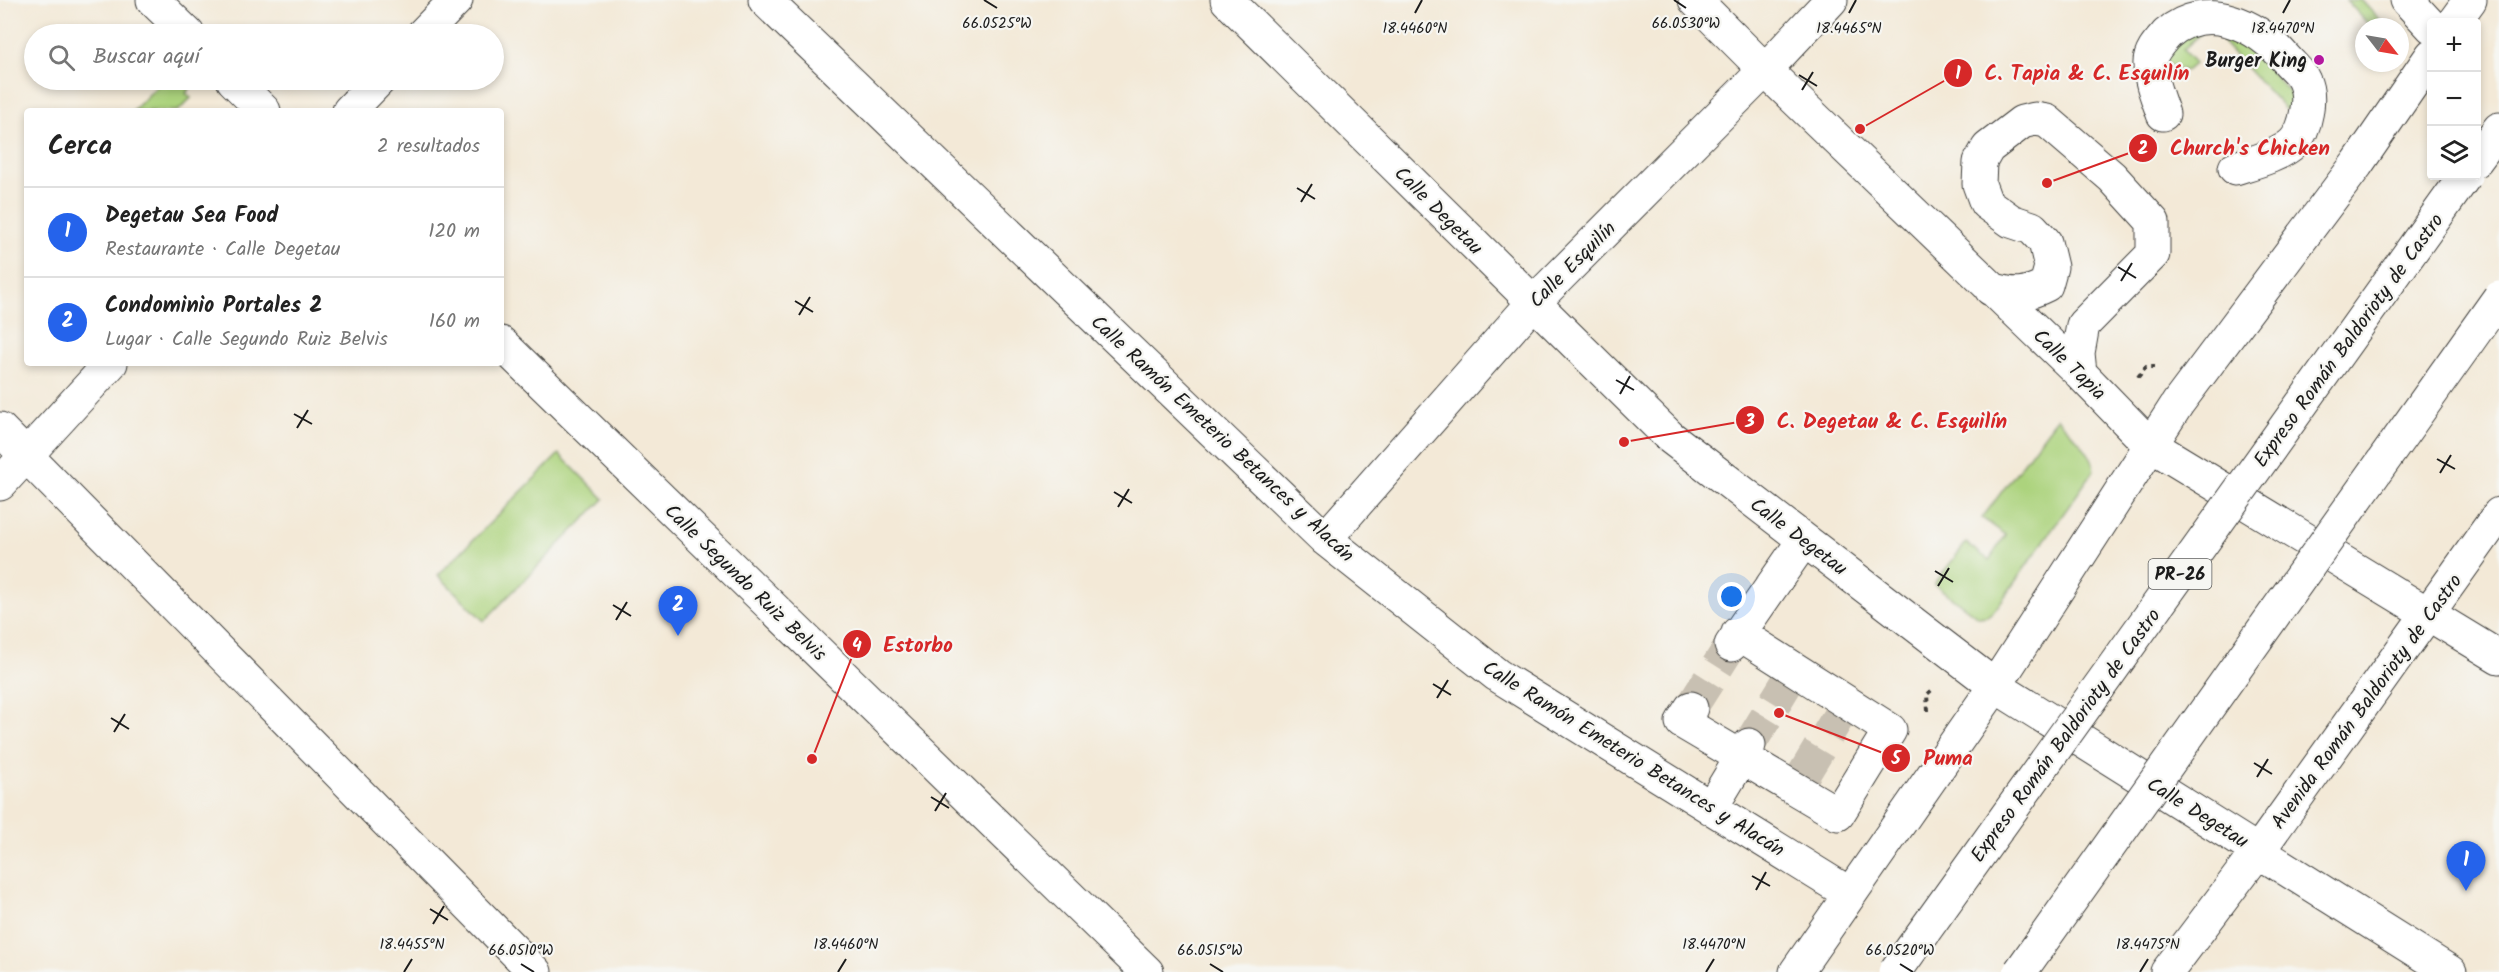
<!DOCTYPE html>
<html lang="es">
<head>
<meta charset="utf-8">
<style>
	:root { --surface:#fff; --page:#f2f2f2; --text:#222; --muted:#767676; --line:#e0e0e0; --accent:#2563eb }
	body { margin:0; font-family:Kalam,sans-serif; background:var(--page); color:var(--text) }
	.controls { position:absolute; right:18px; top:18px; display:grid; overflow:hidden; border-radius:6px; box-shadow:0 3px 9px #0003 }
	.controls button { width:54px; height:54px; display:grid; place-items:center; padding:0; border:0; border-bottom:2px solid var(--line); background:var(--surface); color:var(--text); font:30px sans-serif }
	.compass { position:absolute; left:2355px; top:18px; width:54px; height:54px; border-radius:50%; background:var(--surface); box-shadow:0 3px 9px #0003; rotate:121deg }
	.you { position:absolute; left:1732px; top:597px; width:21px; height:21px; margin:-15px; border:4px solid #fff; border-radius:50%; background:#1a73e8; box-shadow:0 0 0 9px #1a73e833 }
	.badge { display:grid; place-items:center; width:39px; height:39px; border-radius:50%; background:var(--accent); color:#fff; font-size:20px; font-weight:700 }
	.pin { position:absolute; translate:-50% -50px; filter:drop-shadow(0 2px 3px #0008) }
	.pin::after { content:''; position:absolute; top:32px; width:21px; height:18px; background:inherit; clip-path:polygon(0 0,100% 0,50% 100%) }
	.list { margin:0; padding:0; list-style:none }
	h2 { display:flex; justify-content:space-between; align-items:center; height:78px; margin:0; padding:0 24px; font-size:26px }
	h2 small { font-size:20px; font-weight:400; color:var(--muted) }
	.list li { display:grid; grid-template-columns:39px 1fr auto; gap:18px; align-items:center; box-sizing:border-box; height:90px; padding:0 24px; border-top:2px solid var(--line) }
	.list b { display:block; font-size:22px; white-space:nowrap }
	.list p { margin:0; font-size:20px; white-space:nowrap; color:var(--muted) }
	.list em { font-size:20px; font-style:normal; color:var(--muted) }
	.icon { flex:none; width:33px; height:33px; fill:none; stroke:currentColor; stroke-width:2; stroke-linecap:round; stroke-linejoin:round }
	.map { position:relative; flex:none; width:2499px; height:972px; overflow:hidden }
	.search { position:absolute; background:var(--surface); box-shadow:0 3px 9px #0003; left:24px; top:24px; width:480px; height:66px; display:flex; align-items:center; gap:15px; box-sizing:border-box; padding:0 21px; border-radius:33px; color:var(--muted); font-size:22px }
	.panel { position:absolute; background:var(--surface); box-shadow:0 3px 9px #0003; left:24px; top:108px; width:480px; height:258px; border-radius:6px }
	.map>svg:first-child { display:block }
	.green { fill:#acd37d; stroke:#64784c; stroke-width:1.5 }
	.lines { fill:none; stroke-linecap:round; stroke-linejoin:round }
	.minor-tunnel { stroke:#c8c0b2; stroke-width:33; stroke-dasharray:33 16; stroke-linecap:butt }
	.minor-casing { stroke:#3c3b38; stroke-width:35 }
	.highway-casing { stroke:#3c3b38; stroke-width:35 }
	.path { stroke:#3c3b38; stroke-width:4; stroke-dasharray:4.5 4.5; stroke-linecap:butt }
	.minor { stroke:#fff; stroke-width:33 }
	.highway { stroke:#fff; stroke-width:33 }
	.highway-bridge-casing { stroke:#3c3b38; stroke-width:35; stroke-linecap:butt }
	.highway-bridge { stroke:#fff; stroke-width:33 }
	.ticks { fill:none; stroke:#1c1c1c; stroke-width:2 }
	.poi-dot { fill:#b5179e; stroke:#f6f6f2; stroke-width:2 }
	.labels { text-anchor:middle; stroke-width:4.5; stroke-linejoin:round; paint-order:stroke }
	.shield { fill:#f6f6f2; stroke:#5d5d5c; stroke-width:1.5 }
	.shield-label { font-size:18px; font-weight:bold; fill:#1c1c1c }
	.poi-label { font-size:20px; font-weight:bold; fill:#1c1c1c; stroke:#f6f6f2; text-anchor:end }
	.street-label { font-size:20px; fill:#1c1c1c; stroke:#f6f6f2 }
	.ticks-label { font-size:15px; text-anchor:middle; fill:#1c1c1c; stroke:#f6f6f2; stroke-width:4.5; stroke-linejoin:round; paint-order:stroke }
	.leader { fill:none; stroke:#d62828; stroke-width:2 }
	.callout-dot { fill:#d62828; stroke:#f6f6f2; stroke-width:2 }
	.mark-label { font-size:18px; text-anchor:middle; font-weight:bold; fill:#fff }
	.callout-label { font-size:21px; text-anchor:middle; font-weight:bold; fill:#d62828; stroke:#f6f6f2; stroke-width:4.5; stroke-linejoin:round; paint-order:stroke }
</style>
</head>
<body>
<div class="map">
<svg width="2499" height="972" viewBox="0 0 2499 972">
	<rect width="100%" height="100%" fill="#f6f6f2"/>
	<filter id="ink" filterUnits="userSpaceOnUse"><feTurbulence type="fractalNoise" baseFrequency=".0167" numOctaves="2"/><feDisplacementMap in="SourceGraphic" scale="12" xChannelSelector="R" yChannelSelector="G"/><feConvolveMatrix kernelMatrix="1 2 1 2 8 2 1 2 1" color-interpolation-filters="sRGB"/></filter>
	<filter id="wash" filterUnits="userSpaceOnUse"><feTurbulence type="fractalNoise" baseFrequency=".008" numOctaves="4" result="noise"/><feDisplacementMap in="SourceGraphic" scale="24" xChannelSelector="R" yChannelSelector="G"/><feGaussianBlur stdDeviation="1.35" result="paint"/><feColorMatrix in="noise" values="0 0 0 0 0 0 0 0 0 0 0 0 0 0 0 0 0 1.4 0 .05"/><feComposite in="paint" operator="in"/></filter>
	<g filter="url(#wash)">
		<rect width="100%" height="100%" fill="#f3e9d7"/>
		<path class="green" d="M2346,0H2361L2386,27H2371Z
			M2216,23L2236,32L2290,93L2294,104L2293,118L2208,26L2183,50L2195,63L2186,71L2164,63L2162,58C2175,42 2195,25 2216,23Z
			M163,80H184L191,87L186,93L191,98L178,111H133Z
			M2057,418C2068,430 2098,456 2093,472L1995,610L1987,616L1978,617L1934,584L1966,543L1989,560L2006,535L1982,518Z
			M559,454L604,499L484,621L438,575Z"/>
	</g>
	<g filter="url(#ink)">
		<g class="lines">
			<path class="minor-tunnel" d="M1691,708L1731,645
				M1749,745L1788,681
				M1802,777L1840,714"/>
			<g class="minor-casing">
				<path id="minor" d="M153,0L188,34
					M765,0L1325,539L1497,675L1850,894
					M1227,0L1670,437L1995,686L2450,972
					M1695,0L1765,70L2080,373L2149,444L2499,657
					M2407,0L2432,27
					M2454,22L2470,0
					M423,34L456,0
					M233,80L264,111
					M349,111L379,80
					M2163,114C2158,99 2150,81 2150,65C2149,53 2159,43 2167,34C2206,0 2257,24 2287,60C2292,66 2301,73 2304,81C2312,97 2306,129 2294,142C2282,155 2251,163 2235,168
					M1991,289C2015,296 2024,296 2046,285L2051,267L2045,242L2032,228L2011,221L1986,203L1979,184L1980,162L1988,148L2022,122L2035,119L2047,121L2112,177L2153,222V254L2083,325L2078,353L2080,373
					M501,343L1147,972
					M0,429L535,972
					M0,484L111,363
					M1325,539L1533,303L1765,70L1831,0
					M1731,645L1804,540
					M1691,708L1682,722L1838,814L1890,730L1738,633
					M1711,808L1749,745
					M1796,972L1995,686L2178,403L2357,164L2432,55
					M2167,972L2259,850L2499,514"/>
			</g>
			<g class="highway-casing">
				<path id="highway" d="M2476,160L2499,129"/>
			</g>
			<path class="path" d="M2138,377L2146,367H2155
				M1928,711L1927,694L1934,688"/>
			<use href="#minor" class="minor"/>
			<use href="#highway" class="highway"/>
			<g class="highway-bridge-casing">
				<path id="highway-bridge" d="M1895,972L2465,176
					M2020,972L2499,298"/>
			</g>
			<use href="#highway-bridge" class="highway-bridge"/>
		</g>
	</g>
	<path class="ticks" d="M984,0L997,8M1674,0L1686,8M1415,13L1422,0M1849,13L1856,0M2283,13L2290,0M1799,75L1817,86M1802,90L1813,72M1297,188L1315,199M1301,202L1312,184M2118,267L2136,278M2121,281L2132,263M795,301L813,312M799,315L810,297M1616,380L1634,390M1620,394L1630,376M294,414L312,424M297,428L308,410M2437,459L2455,469M2440,473L2451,455M1114,492L1132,503M1118,507L1129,489M1935,571L1953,582M1938,586L1949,568M613,605L631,616M616,620L627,602M1433,684L1451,695M1437,698L1448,680M111,718L129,729M114,732L125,714M2254,763L2272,774M2257,777L2268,759M931,797L949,808M935,811L946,793M1752,876L1770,886M1756,890L1766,872M430,909L448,920M433,924L444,906M521,964L534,972M1210,964L1223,972M1900,964L1913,972M404,972L412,959M838,972L846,959M1706,972L1714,959M2140,972L2148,959"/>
	<circle class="poi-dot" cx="2319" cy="60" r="6"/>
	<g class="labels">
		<rect class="shield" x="2148.5" y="559" width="63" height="30" rx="4.5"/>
		<g class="shield-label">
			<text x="2180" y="580">PR-26</text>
		</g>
		<g class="poi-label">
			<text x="2307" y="67">Burger King</text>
		</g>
		<g class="street-label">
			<text transform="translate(1439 210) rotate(45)" y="7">Calle Degetau</text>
			<text transform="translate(1572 264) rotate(-45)" y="7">Calle Esquilín</text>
			<text transform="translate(2348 340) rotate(-54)" y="7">Expreso Román Baldorioty de Castro</text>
			<text transform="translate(2070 364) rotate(44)" y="7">Calle Tapia</text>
			<text transform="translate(1223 438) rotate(43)" y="7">Calle Ramón Emeterio Betances y Alacán</text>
			<text transform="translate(1799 536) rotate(37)" y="7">Calle Degetau</text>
			<text transform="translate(746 582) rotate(44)" y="7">Calle Segundo Ruiz Belvis</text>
			<text transform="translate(2366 701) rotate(-54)" y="7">Avenida Román Baldorioty de Castro</text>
			<text transform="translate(2065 735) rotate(-54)" y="7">Expreso Román Baldorioty de Castro</text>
			<text transform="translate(1634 758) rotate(32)" y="7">Calle Ramón Emeterio Betances y Alacán</text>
			<text transform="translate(2198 812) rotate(32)" y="7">Calle Degetau</text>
		</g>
	</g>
	<g class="ticks-label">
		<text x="997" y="28">66.0525°W</text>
		<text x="1686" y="28">66.0530°W</text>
		<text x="1415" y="33">18.4460°N</text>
		<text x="1849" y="33">18.4465°N</text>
		<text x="2283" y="33">18.4470°N</text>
		<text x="412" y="949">18.4455°N</text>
		<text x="846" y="949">18.4460°N</text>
		<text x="1714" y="949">18.4470°N</text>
		<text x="2148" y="949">18.4475°N</text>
		<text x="521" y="955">66.0510°W</text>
		<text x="1210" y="955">66.0515°W</text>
		<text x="1900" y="955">66.0520°W</text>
	</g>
	<path class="leader" d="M1860 129L1958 73M2047 183L2143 148M1624 442L1750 420M812 759L857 644M1779 713L1896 758"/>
	<g class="callout-dot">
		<circle cx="1860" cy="129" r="6"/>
		<circle cx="2047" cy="183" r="6"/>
		<circle cx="1624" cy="442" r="6"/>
		<circle cx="812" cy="759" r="6"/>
		<circle cx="1779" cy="713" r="6"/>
		<circle cx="1958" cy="73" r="15"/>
		<circle cx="2143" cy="148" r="15"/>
		<circle cx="1750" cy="420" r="15"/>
		<circle cx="857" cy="644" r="15"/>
		<circle cx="1896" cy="758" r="15"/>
	</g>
	<g class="mark-label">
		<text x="1958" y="79">1</text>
		<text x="2143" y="154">2</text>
		<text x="1750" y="427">3</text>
		<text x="857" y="651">4</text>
		<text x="1896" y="764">5</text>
	</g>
	<g class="callout-label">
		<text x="2087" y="80">C. Tapia &amp; C. Esquilín</text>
		<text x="2250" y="155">Church's Chicken</text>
		<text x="1892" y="428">C. Degetau &amp; C. Esquilín</text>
		<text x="918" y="652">Estorbo</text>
		<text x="1948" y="765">Puma</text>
	</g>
</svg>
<div class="controls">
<button>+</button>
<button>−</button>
<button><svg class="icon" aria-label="layers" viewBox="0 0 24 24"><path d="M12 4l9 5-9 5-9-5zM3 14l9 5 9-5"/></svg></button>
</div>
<svg class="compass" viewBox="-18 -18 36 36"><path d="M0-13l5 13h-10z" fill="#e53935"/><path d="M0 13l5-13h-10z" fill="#767676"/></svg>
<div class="you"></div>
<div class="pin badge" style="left:2466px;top:891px">1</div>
<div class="pin badge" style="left:678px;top:636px">2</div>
<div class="search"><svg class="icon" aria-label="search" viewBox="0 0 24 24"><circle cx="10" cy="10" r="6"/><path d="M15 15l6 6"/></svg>Buscar aquí</div>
<section class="panel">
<h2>Cerca<small>2 resultados</small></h2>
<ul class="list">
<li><span class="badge">1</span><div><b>Degetau Sea Food</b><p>Restaurante · Calle Degetau</p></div><em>120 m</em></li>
<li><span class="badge">2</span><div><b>Condominio Portales 2</b><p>Lugar · Calle Segundo Ruiz Belvis</p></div><em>160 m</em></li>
</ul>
</section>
</div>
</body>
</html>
